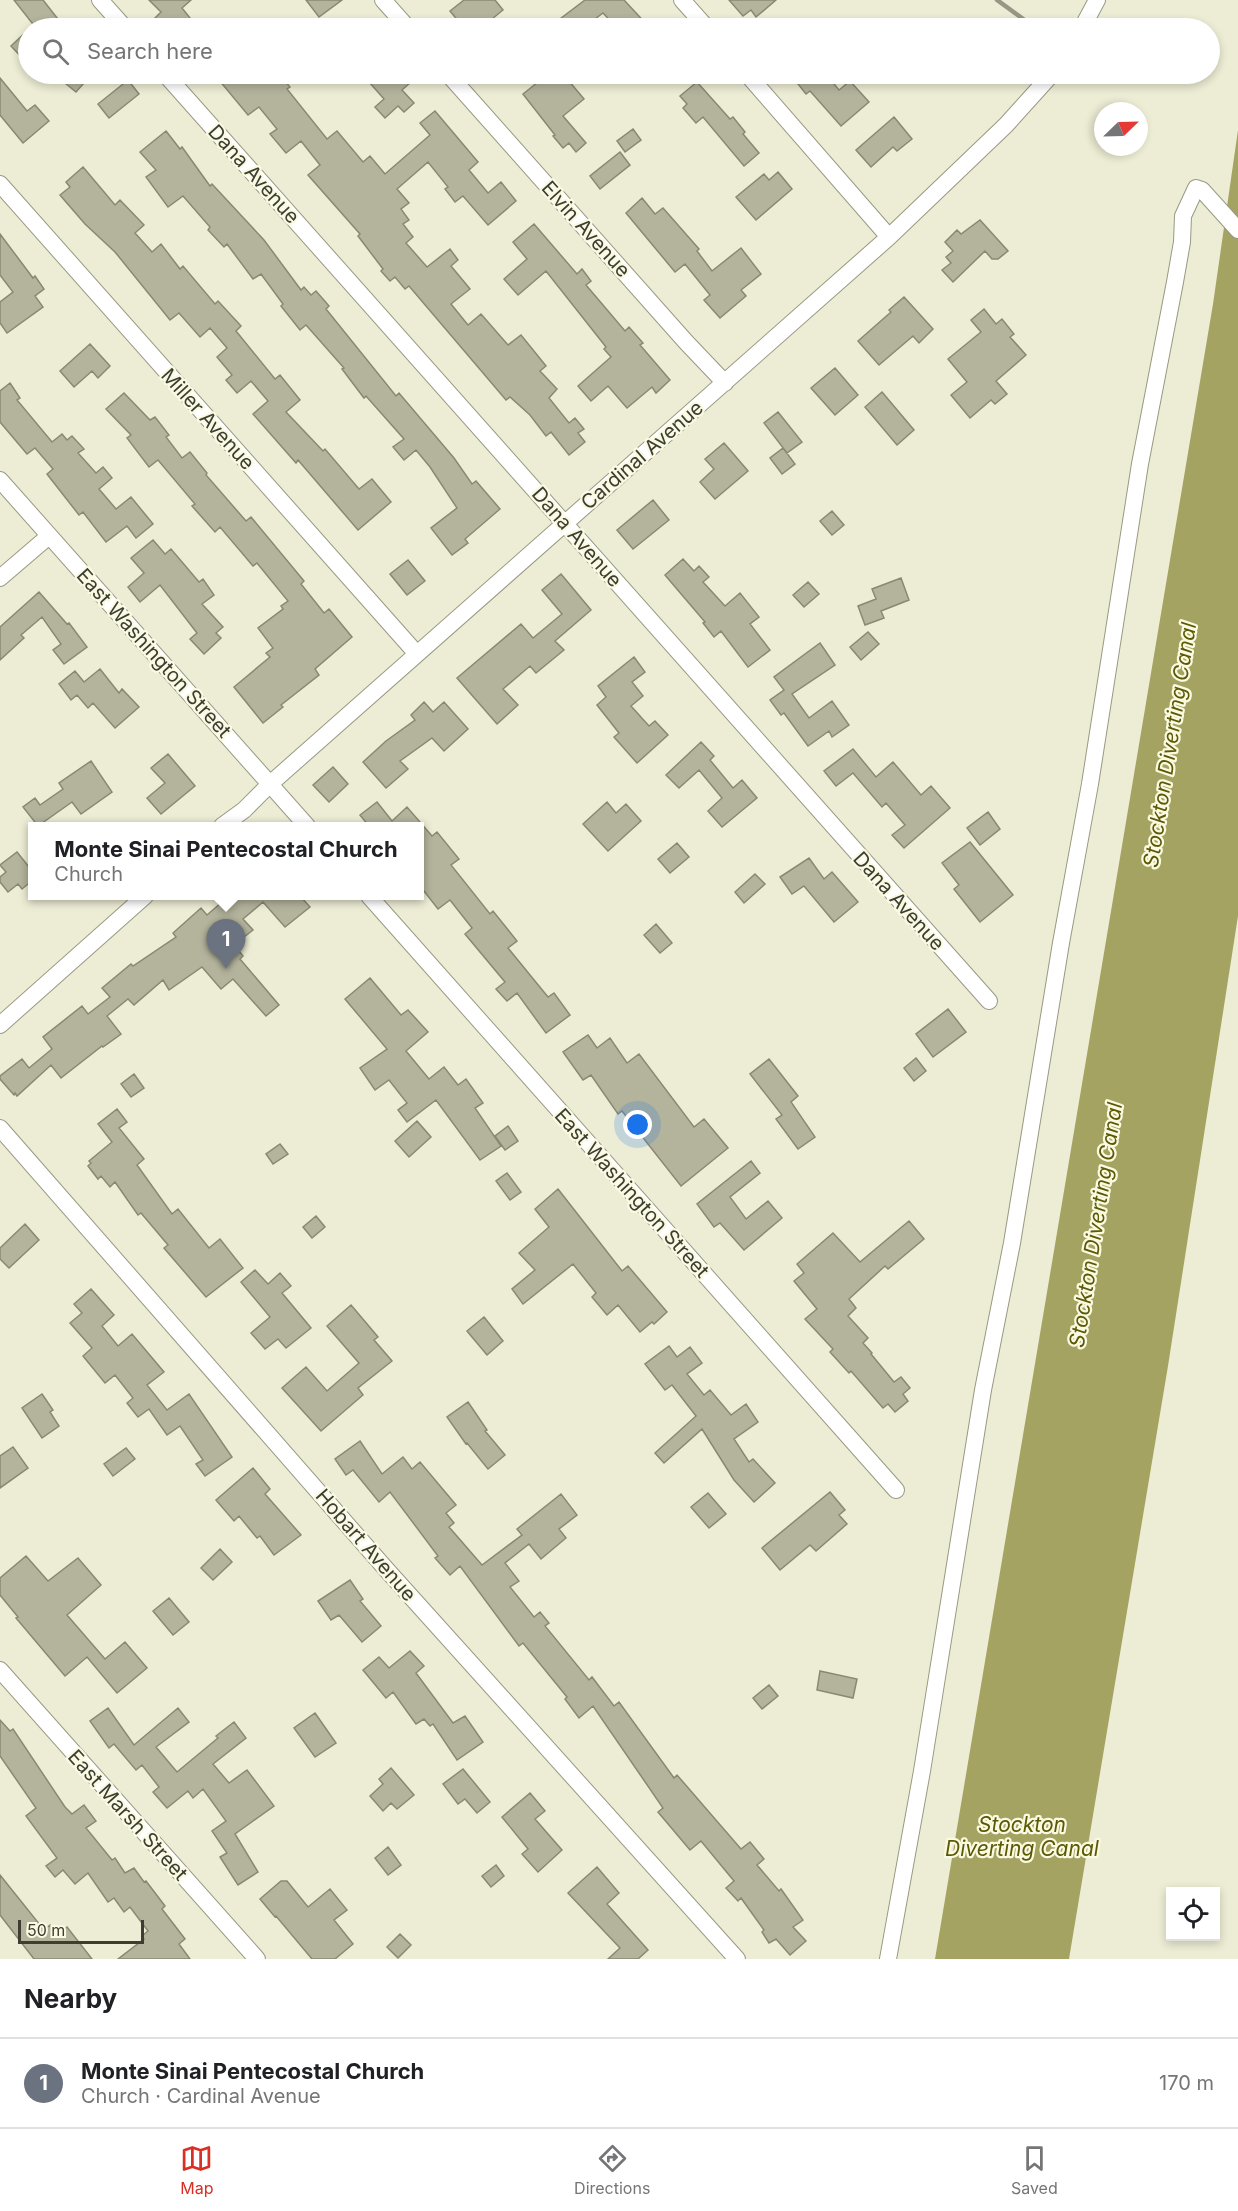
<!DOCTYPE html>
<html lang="en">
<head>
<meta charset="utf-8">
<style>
	:root { --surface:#fff; --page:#f6f6f6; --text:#202124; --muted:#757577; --line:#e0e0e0; --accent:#d93025 }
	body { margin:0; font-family:Inter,sans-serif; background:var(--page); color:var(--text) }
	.controls { position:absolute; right:18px; bottom:18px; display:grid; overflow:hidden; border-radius:0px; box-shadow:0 3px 9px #0003 }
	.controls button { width:54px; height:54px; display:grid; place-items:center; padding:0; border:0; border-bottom:2px solid var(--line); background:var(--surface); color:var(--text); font:30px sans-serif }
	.compass { position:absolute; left:1094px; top:102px; width:54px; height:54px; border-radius:50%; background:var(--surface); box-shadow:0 3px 9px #0003; rotate:67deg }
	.scale { position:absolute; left:18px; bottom:15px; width:126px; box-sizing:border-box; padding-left:6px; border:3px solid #3d3d33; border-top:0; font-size:16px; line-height:21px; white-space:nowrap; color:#3d3d33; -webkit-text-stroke:4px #fafae2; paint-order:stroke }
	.you { position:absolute; left:638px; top:1125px; width:21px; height:21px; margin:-15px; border:4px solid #fff; border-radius:50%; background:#1a73e8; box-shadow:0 0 0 9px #1a73e833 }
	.badge { display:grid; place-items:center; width:39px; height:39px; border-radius:50%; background:var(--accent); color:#fff; font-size:20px; font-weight:700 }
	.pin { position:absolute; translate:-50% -50px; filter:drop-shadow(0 2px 3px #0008) }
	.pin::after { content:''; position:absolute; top:32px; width:21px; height:18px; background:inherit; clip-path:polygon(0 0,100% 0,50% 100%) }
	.popup { position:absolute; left:28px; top:822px; width:396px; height:78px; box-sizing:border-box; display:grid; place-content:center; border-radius:0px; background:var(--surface); filter:drop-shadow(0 2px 4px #0005); font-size:20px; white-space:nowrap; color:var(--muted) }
	.popup b { font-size:22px; color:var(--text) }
	.popup::after { content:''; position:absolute; left:50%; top:100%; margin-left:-12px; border:12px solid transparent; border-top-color:var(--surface) }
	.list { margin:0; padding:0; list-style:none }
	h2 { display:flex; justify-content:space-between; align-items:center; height:78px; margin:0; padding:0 24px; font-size:26px }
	h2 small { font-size:20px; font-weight:400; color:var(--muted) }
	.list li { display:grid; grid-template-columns:39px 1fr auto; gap:18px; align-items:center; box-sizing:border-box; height:90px; padding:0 24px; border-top:2px solid var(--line) }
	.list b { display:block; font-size:22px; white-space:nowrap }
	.list p { margin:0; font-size:20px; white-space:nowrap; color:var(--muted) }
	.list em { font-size:20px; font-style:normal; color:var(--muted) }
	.icon { flex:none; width:33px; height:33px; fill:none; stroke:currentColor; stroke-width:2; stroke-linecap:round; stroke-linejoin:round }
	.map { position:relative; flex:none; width:1238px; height:1959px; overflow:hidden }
	.search { position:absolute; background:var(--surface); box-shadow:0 3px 9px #0003; left:18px; right:18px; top:18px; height:66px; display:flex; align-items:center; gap:15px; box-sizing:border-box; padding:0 21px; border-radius:33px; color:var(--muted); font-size:22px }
	.sheet { height:168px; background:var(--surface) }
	nav { display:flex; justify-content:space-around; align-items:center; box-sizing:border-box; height:84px; border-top:2px solid var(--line); background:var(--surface); font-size:16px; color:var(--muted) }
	nav a { display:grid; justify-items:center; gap:3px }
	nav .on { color:var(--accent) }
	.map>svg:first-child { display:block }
	.water { fill:#a5a361 }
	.building { fill:#b4b49d; stroke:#898973; stroke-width:1.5 }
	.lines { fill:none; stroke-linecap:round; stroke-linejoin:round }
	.minor-casing { stroke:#999983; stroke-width:18 }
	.minor { stroke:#fff; stroke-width:16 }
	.rail { stroke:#979786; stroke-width:4.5 }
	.labels { text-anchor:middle; stroke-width:4.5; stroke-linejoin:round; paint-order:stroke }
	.street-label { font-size:20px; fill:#3d3d33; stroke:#fafae2 }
	.water-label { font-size:21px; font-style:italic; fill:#5c5906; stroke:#fafae2 }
</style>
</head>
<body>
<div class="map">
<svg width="1238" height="1959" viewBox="0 0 1238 1959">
	<rect width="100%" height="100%" fill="#ededd5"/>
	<path class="water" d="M1238,130V916L1168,1366L1069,1959H935L1213,304Z"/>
	<path class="building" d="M14,0H43L65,28H36Z
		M149,0H191L182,8L198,28H157L151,22L161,12Z
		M306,0H342L319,17Z
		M464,0H495L503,10L481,28H464L450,11Z
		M585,0H624L650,28H617L603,13L583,28H548Z
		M729,0H776L756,17L751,10L743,16Z
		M28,30V64L11,46Z
		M54,74H92L76,92Z
		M214,74H279L290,87L287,89L327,139L337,131L363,162L370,156L385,174L430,135L420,123L435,111L478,162L469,170L488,193L501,182L516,201L488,225L463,196L455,202L445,189L448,187L428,162L397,189L409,203L401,209L409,220L403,224L413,237L406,243L427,267L450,249L458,260L451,266L470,289L451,304L468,325L481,314L508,345L521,335L546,366L540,371L557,389L549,398L569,423L575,418L584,429L578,433L585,442L569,455L551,432L546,436L530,415L510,397L506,400L409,286L405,289L395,277L390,281L381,271L383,269L358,236L360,234L308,175L320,165L301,141L286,153L270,134L277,129L259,107L248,115Z
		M362,74H404L411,82L402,90L414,103L404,112L398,106L385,118L375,107L384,99Z
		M548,74H563L584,99L563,116L586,143L576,152L569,143L563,148L553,136L555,135L523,94Z
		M801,74H826L839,90L850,81L869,102L841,126L810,91L806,94L794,79Z
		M0,78L27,111L35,105L49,121L23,143L0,115Z
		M128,80L139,94L109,118L98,104Z
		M697,82L730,119L733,117L745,132L743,134L759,153L744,166L703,117L696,123L683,108L687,104L680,96Z
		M894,117L912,139L897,151L893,147L871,167L856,150Z
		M633,129L641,140L625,152L617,141Z
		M166,131L180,149L182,147L210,186L212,184L264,240L301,290L304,287L311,295L316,291L329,306L326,309L396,396L399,393L454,458L472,484L476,481L500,509L465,539L468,543L452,555L431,528L457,508L430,467L416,450L404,460L393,447L404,439L366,396L364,398L342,369L344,368L306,325L300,330L281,306L283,304L261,274L253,279L227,244L224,247L208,230L210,227L183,196L168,207L146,177L156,170L140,152Z
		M620,152L630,165L600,189L590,176Z
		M83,167L115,205L120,200L144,225L135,233L152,252L161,244L180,269L183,266L215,304L218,301L241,326L236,331L275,379L280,375L300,400L286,412L323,451L325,449L359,489L372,479L391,502L358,530L298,460L296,463L253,414L268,401L251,381L237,393L226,380L232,375L217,357L227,348L210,328L200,337L179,313L170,320L115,252L85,224L60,195L70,187L66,182Z
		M778,172L792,189L756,220L736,197L764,174L769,180Z
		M642,198L655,214L663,208L699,249L697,251L712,271L741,248L761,274L741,290L746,296L720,318L704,300L710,295L685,264L675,272L626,213Z
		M980,220L1008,251L998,259H992L985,251L953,282L942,270L951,263L946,257L953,251L945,242L957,230L961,234Z
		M534,224L577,274L582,269L591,281L586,285L625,331L629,327L643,343L640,345L670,380L656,393L652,387L627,408L608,386L591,401L578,386L611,357L604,349L606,347L546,271L518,295L504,279L527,259L513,242Z
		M0,234L33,278L35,276L44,289L35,296L43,307L7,333L0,323V302L13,292L0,275Z
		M904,297L933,329L919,343L913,336L879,365L858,341L891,312L889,310Z
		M984,309L996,324L1002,319L1014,334L1010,337L1026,355L996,381L1007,394L995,404L991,400L970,418L951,395L967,382L948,359L981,332L971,320Z
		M90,344L110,366L98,378L92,371L74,387L60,371Z
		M835,368L858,395L835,415L811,388Z
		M10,383L20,398L17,400L52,442L62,434L67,440L72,436L84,449L78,453L96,473L103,467L112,478L99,489L116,509L131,497L153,524L136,538L127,526L106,542L83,512L79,515L47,474L53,469L35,448L27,454L0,422V391Z
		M882,392L914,430L897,445L865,407Z
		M124,393L150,420L155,417L169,435L166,437L182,458L190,452L207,473L206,475L246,521L251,517L304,581L301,584L324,613L329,609L352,637L315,669L319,675L281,705L283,707L263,723L234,687L270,657L266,653L273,648L258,628L283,609L281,606L288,601L257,563L253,566L220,527L215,532L192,506L195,504L158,460L149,467L127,438L131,435L106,409Z
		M778,412L802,442L787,453L764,423Z
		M724,443L748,471L715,499L700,482L714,469L705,459Z
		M783,448L795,464L782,474L770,458Z
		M653,500L669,520L633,549L617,530Z
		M832,511L844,525L832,535L820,521Z
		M153,540L165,554L171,549L199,582L203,579L214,595L202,604L223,627L216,633L221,638L204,654L190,639L197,633L160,585L140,602L128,587L144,573L131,558Z
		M683,559L694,571L699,566L709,577L703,582L725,606L740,593L759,617L750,624L770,650L748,667L721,631L714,637L703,623L705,622L665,575Z
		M408,560L425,581L407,595L390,574Z
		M561,574L591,610L555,641L564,650L536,673L530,666L503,689L518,705L497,724L457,678L521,624L533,638L562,614L542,590Z
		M901,578L909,600L881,611L884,618L865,625L858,606L876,599L872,589Z
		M808,582L819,594L804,607L793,595Z
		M39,592L67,624L69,623L87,647L64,664L53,650L61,644L42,617L21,635L24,638L0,660V627Z
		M868,632L879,644L861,660L850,647Z
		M820,643L835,665L792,694L809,718L832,701L849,725L832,737L829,731L808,746L784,713L781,715L770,700L784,690L774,677Z
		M634,657L645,672L632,682L643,696L631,706L649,726L655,721L668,735L637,763L614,737L619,733L597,705L606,697L598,686Z
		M100,669L119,693L122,689L139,707L115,728L93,703L88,708L77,695L71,700L59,684L75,671L84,682Z
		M424,702L433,712L444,702L468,729L444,751L432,738L400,761L408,769L386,788L363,762L386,741L415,720L411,715Z
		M701,742L714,756L710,760L733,788L742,780L757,798L722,827L708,811L722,798L699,770L679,788L666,775Z
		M853,749L876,777L893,762L921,795L931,786L950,808L904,848L892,835L905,825L886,803L882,807L853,773L836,786L824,771Z
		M168,754L195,786L161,814L147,798L165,783L151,768Z
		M91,761L112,792L81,814L72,802L38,826L23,807L35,798L40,805L63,789L59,783Z
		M333,767L348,784L329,802L313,785Z
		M377,802L392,821L407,807L432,836L437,832L459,859L451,865L490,914L493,911L517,941L508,948L548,997L554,993L570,1015L546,1033L517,993L507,1001L496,989L505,982L465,934L472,928L450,900L438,909L420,886V826H369L360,815Z
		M607,802L616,813L626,804L641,821L608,851L583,824Z
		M988,812L1000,829L980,845L967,828Z
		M970,842L1013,895L980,922L954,889L959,885L942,863Z
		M677,843L689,857L670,873L658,859Z
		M17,852L33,872V880L22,889L18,884L8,892L0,882V877L6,872L0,865Z
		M809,858L824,879L832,872L858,902L834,922L804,886L792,894L780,877Z
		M755,874L765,884L744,903L735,892Z
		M229,896H300L310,907L285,927L263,902L243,919L253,930L234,945L243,956L240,959L279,1005L266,1016L233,979L221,989L202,967L169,990L163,980L134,1005L128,999L107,1016L121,1034L103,1047L102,1046L61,1078L51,1065L17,1096L15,1093L14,1095L0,1079V1076L22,1059L29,1068L52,1049L43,1037L82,1006L88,1014L110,997L102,988L131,964L133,966L176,937L173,933L201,908L207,915Z
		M656,924L672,943L660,953L644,935Z
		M370,978L401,1015L408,1010L428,1032L406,1051L429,1079L444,1067L458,1085L466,1079L483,1103L475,1108L501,1146L480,1160L436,1100L407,1122L398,1110L407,1103L389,1080L375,1090L360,1068L387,1049L345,999Z
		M948,1009L966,1032L933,1057L916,1034Z
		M588,1035L597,1048L610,1038L627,1063L639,1054L694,1127L704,1119L728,1148L681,1186L622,1111L618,1114L591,1075L583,1080L563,1052Z
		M916,1058L926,1071L914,1081L904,1068Z
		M769,1059L798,1096L791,1102L815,1137L798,1149L776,1119L782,1115L750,1074Z
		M134,1074L144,1088L131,1097L121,1084Z
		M117,1109L127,1122L119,1128L144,1159L137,1165L172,1214L178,1209L209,1248L220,1239L243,1268L206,1297L164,1248L168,1245L141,1213L138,1215L115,1182L110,1187L101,1176L98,1179L88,1166L91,1163L89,1161L112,1142L98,1124Z
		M417,1121L431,1137L409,1157L395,1141Z
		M508,1126L518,1141L505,1150L495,1136Z
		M280,1144L288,1154L273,1164L266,1154Z
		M751,1161L760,1173L730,1197L746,1219L768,1201L782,1218L744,1250L720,1223L714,1227L697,1204Z
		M507,1173L521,1192L510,1200L496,1181Z
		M558,1189L622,1271L628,1266L667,1312L654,1324L652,1322L640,1332L618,1305L607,1315L592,1297L596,1293L573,1264L523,1304L512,1289L535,1270L519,1253L549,1227L535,1209Z
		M316,1216L325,1227L312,1238L303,1227Z
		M909,1221L924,1239L888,1269L885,1266L849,1299L856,1308L848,1316L868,1338L863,1343L872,1353L871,1354L894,1382L901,1377L910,1388L903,1394L908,1401L895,1412L888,1404L883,1408L851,1371L849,1373L830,1352L833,1349L805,1319L817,1309L794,1281L804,1273L797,1264L833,1233L860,1262Z
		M25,1224L39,1240L9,1268L0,1259V1248Z
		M255,1270L268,1284L280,1273L291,1286L282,1293L311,1328L286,1348L278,1339L265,1349L251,1333L270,1317L241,1282Z
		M91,1289L114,1315L102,1326L118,1346L132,1334L164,1372L147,1385L167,1410L189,1394L232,1457L205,1476L196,1464L203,1460L180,1426L167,1435L149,1409L138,1417L127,1403L133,1398L115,1375L105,1383L83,1356L92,1348L70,1323L82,1313L74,1304Z
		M351,1305L378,1337L374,1340L392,1361L358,1388L363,1395L321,1431L282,1388L306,1367L327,1391L359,1363L327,1326Z
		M484,1317L503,1341L487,1355L467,1331Z
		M669,1346L677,1357L690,1347L702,1363L687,1374L704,1395L710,1390L731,1415L746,1404L758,1422L734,1439L749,1462L753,1459L775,1483L754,1502L734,1480L702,1429L664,1463L655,1453L696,1416L672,1385L665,1390L645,1364Z
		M42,1394L53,1410L50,1412L59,1426L42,1438L22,1408Z
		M468,1402L487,1430L485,1431L505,1455L488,1469L467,1443L466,1444L447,1417Z
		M360,1441L382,1474L403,1457L412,1469L420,1462L456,1505L446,1513L454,1523L449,1527L482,1565L522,1535L517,1529L561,1494L577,1515L559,1529L566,1538L541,1559L529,1544L505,1563L519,1581L510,1587L534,1617L540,1612L549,1623L545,1626L589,1680L592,1677L614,1706L619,1702L674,1778L677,1775L741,1849L750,1842L764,1859L757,1865L779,1891L781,1889L803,1920L793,1927L806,1941L790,1955L776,1939L769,1943L762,1932L764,1930L741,1898L738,1901L726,1888L734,1881L701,1841L690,1850L658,1812L663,1808L593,1706L579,1718L565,1699L567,1697L523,1643L519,1646L460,1566L450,1575L435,1558L438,1556L390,1492L379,1502L353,1470L346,1475L335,1459Z
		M13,1447L28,1468L0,1488V1456Z
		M126,1448L135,1459L113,1476L104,1464Z
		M253,1468L270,1489L265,1494L301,1535L274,1555L260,1536L257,1538L239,1516L234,1521L216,1500Z
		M830,1492L845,1510L839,1515L847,1524L816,1551L810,1545L780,1570L762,1548Z
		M708,1493L726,1514L709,1528L691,1507Z
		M220,1549L232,1562L213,1580L201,1568Z
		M26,1556L48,1581L78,1558L101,1585L67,1615L105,1659L125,1642L147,1668L117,1693L87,1657L65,1676L16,1618L18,1617L0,1595V1578Z
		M350,1580L363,1599L360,1601L381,1626L362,1642L339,1615L331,1620L318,1601Z
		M169,1598L189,1622L173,1635L153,1611Z
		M410,1651L424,1666L416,1673L453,1723L465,1716L483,1742L457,1760L433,1724L430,1726L424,1719L416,1724L393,1692L386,1698L363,1670L379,1657L389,1668Z
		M820,1671L857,1679L853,1698L817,1690Z
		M769,1685L778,1696L762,1709L753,1698Z
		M108,1708L134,1745L178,1708L189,1722L156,1747L177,1772L218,1738L216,1736L234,1722L246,1738L213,1764L229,1783L247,1770L274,1806L235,1834L258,1872L238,1885L220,1857L227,1853L212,1831L226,1821L203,1789L193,1798L188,1791L167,1808L153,1792L159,1787L142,1765L136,1770L114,1744L109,1748L90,1721Z
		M315,1713L336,1743L315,1757L294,1728Z
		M0,1720L10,1731L13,1729L65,1807L72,1814L84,1805L96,1821L86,1828L112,1860L115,1858L125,1873L134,1868L144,1882L146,1881L165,1906L162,1909L185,1939L179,1944L190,1959H118L144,1939L142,1936L148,1931L130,1907L124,1912L114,1898L108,1902L88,1873L75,1884L63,1870L55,1877L46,1866L57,1858L26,1816L36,1808L0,1756Z
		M391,1768L414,1795L397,1809L391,1803L383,1811L370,1796L383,1784L379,1779Z
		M463,1769L490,1802L477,1813L465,1799L458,1804L443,1784Z
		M530,1793L545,1811L535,1819L562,1850L538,1872L522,1854L528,1849L502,1817Z
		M388,1847L401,1865L388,1875L375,1858Z
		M496,1865L504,1876L491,1887L482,1876Z
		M597,1867L619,1893L607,1904L648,1950L638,1959H608L620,1948L568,1893Z
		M0,1875L44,1930L50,1925L57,1934L67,1927L92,1959H34L0,1915Z
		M281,1881H287L308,1907L330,1889L347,1910L334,1920L353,1944L335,1959H312L276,1916L275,1917L260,1899Z
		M400,1934L411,1945L398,1958L387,1947Z"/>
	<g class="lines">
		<g class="minor-casing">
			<path id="minor" d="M100,0L125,28
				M383,0L408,28
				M682,0L707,28
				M1082,28L1097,0
				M165,74L989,1001
				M448,74L686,342L725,383
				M747,74L889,237
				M0,184L417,654
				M0,480L307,826
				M0,578L49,536
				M222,826L244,810L270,784L889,237L1006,125L1052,74
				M369,896L896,1490
				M0,1025L145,896
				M0,1128L386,1569L737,1959
				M0,1670L257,1959
				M888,1959L922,1771L983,1390L1012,1243L1061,943L1090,784L1140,464L1175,282L1182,242L1183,216L1196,188L1202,190L1238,230"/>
		</g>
		<use href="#minor" class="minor"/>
		<path class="rail" d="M997,0L1030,24"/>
	</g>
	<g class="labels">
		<g class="street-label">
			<text transform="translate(254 174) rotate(48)" y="7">Dana Avenue</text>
			<text transform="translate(586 229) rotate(48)" y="7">Elvin Avenue</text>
			<text transform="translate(208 419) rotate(48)" y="7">Miller Avenue</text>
			<text transform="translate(642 455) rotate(-41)" y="7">Cardinal Avenue</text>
			<text transform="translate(577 537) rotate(49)" y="7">Dana Avenue</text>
			<text transform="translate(154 653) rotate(48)" y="7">East Washington Street</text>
			<text transform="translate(899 901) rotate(48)" y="7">Dana Avenue</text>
			<text transform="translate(632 1193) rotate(48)" y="7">East Washington Street</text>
			<text transform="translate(366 1545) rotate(49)" y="7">Hobart Avenue</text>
			<text transform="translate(128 1815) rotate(48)" y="7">East Marsh Street</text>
		</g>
		<g class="water-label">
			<text transform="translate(1170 745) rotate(-81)" y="7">Stockton Diverting Canal</text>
			<text transform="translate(1096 1225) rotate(-81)" y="7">Stockton Diverting Canal</text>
			<text x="1022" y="1832">Stockton<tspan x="1022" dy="24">Diverting Canal</tspan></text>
		</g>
	</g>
</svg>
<div class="controls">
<button><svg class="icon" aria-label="locate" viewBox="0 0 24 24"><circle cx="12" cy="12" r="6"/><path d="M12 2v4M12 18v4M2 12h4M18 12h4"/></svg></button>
</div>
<svg class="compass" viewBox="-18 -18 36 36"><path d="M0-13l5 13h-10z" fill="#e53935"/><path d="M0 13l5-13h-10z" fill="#757577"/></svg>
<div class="scale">50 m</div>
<div class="you"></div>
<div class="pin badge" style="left:226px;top:969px;background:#6b7280">1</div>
<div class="popup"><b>Monte Sinai Pentecostal Church</b>Church</div>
<div class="search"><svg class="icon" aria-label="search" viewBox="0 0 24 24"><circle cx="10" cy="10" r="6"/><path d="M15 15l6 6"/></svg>Search here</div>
</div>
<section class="sheet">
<h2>Nearby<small></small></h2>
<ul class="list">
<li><span class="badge" style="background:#6b7280">1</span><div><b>Monte Sinai Pentecostal Church</b><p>Church · Cardinal Avenue</p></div><em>170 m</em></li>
</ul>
</section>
<nav>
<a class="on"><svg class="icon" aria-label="map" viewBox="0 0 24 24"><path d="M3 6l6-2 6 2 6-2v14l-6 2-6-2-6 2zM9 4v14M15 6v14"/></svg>Map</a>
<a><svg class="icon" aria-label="directions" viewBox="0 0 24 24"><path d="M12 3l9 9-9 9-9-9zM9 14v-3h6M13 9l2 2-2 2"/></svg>Directions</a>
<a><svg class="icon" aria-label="saved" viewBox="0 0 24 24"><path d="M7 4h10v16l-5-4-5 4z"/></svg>Saved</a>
</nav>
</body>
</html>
